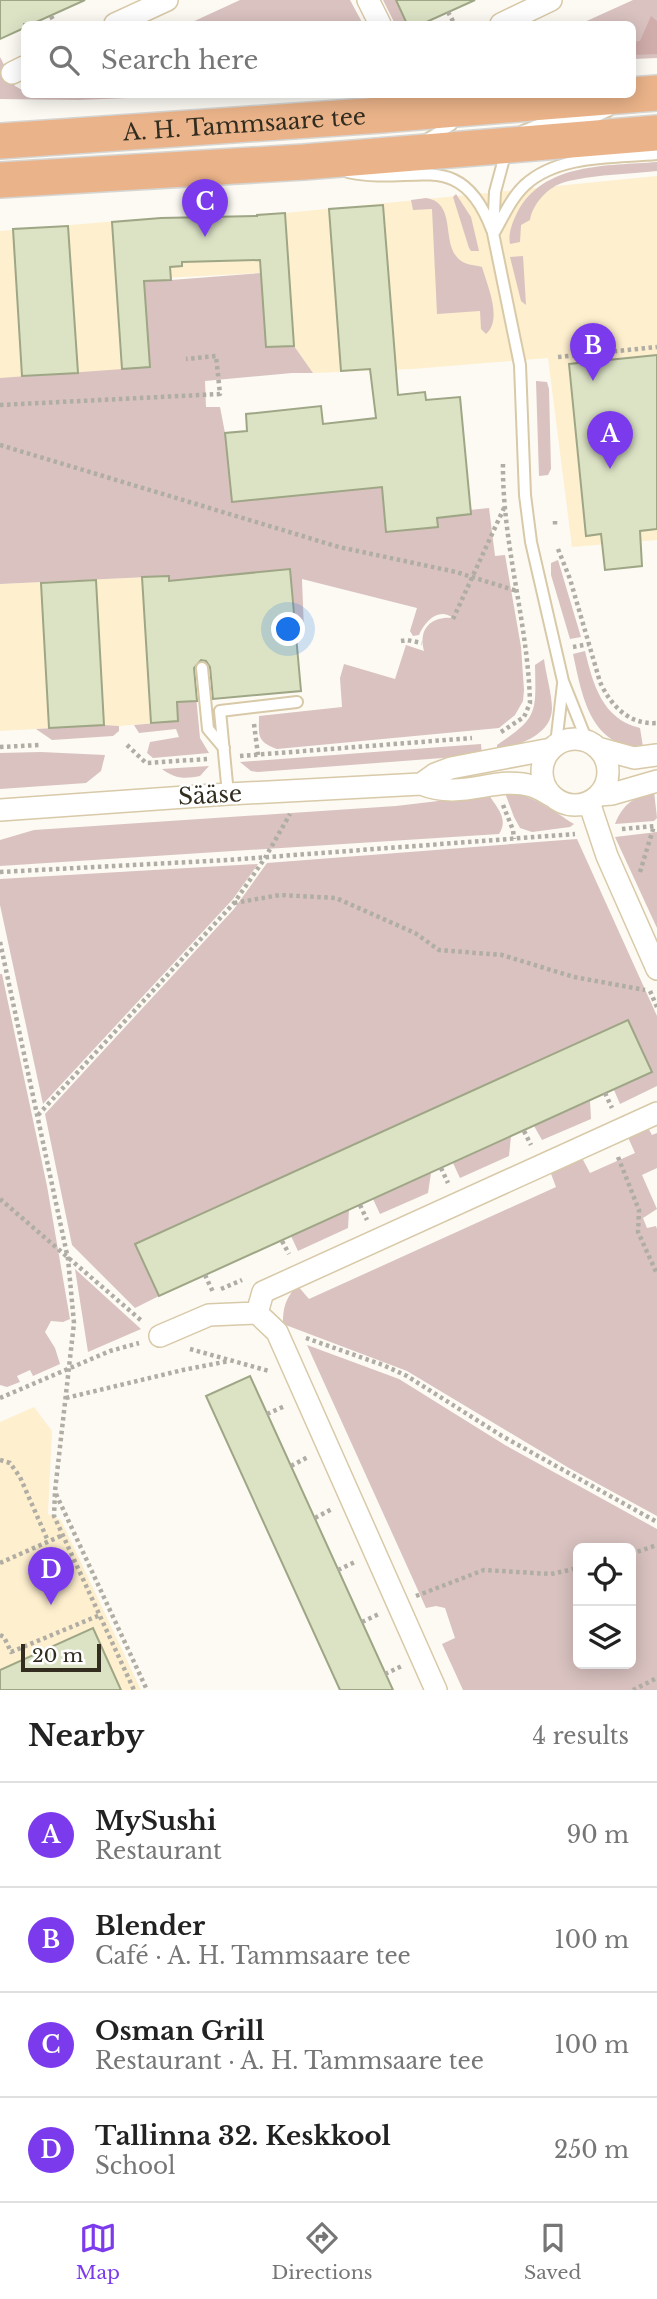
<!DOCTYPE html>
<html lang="en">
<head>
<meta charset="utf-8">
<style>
	:root { --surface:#fff; --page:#f6f6f6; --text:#222; --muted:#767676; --line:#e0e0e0; --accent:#7c3aed }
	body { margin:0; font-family:"Libre Baskerville",serif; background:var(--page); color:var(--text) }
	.controls { position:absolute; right:21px; bottom:21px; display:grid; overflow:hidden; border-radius:10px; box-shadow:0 4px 18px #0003 }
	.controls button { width:63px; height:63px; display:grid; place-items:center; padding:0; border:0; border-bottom:2px solid var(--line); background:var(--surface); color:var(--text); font:35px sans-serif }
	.scale { position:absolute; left:21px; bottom:18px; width:80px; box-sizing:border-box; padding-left:7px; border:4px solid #332d20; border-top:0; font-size:19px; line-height:24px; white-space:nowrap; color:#332d20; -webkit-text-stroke:5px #fff; paint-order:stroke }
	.you { position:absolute; left:289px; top:630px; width:24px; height:24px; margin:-18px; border:5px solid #fff; border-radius:50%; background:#1a73e8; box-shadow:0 0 0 10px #1a73e833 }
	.badge { display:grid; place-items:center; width:46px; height:46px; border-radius:50%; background:var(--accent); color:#fff; font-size:23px; font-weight:700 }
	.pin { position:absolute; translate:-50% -58px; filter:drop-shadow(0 2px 4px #0008) }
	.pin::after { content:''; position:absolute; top:37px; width:24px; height:21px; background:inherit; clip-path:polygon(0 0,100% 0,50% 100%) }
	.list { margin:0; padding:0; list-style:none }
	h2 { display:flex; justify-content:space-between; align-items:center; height:91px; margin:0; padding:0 28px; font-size:30px }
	h2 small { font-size:23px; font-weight:400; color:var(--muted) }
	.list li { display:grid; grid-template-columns:46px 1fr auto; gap:21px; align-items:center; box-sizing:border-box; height:105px; padding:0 28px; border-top:2px solid var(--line) }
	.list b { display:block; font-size:26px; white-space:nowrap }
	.list p { margin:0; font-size:23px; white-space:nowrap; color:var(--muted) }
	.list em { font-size:23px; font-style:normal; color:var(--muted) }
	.icon { flex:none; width:38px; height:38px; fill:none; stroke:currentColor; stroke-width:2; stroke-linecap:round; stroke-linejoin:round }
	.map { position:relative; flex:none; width:657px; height:1690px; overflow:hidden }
	.search { position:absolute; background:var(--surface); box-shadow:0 4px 18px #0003; left:21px; right:21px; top:21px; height:77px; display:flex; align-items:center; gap:18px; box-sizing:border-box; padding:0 24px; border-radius:10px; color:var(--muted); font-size:26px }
	.sheet { height:511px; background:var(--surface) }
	nav { display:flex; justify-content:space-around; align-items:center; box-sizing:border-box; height:98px; border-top:2px solid var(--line); background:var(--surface); font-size:19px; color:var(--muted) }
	nav a { display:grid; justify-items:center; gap:4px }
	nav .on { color:var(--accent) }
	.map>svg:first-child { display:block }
	.built { fill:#feefce }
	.green { fill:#d9c2c0; fill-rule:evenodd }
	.forest { fill:#d0adaa }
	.building { fill:#dce3c5; stroke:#9ea685; stroke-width:2 }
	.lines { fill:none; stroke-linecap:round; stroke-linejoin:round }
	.lane-casing { stroke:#d8c9a8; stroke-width:14 }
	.street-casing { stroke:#d8c9a8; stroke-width:24 }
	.primary-casing { stroke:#d6d5d2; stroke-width:38 }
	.path { stroke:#b0ada4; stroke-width:4.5; stroke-dasharray:3.5 3.5; stroke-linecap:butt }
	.lane { stroke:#fff; stroke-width:10 }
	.street { stroke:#fff; stroke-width:21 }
	.primary { stroke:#eab389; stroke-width:35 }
	.labels { text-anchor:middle; stroke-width:5; stroke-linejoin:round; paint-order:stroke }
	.street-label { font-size:23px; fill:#332d20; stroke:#fff }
</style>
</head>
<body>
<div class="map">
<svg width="657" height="1690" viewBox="0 0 657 1690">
	<rect width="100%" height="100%" fill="#fcfaf3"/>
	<path class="built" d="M657,176V540L572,547L548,358L412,369L313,373L294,346L266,347L261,273L143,279L151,381L0,396V231L153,218L255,216Z
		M169,576L178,721L119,726L104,725L0,731V584Z
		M34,1407L52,1431L48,1514L61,1520L141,1690H0V1422Z"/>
	<path class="green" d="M240,0H350L363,24H188Z
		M383,0H396L407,24H395Z
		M633,0H657V58L633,59L632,24H580Z
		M0,57L15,86L24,91V94L34,97L40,94L202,95L79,100L0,99Z
		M657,162V171C630,174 590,175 565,182C549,186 532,204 530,220L521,225L520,242L510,244C508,234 512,223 517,213C543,162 608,166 657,162Z
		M456,194L471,217L479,251H471L469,248L453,197Z
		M426,198C458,203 440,244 460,260C466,265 475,265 482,267C487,285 503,319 486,334L481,329L480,311L437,314L432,209L413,210L411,200Z
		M523,256L526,305L521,301L510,257Z
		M261,273L294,346L313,373H292L205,381L206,407H220L225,433L232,502L382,487L386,531L438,527L437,518L470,514V510L489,508L495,556L505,555L521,647L524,690L523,701L515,715L499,728L277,749C256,741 259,735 259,716L342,707L340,678L344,664L395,679L406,645L424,651C418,629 431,616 453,618C439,607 425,621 419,635L413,636L410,631L417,608L302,579L304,631L296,632L290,569L185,580L200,738L209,753L153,758L147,753L150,742L179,737L176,729L139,733L134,725L178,721L169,576L0,584V378L150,367L143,278L171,280Z
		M536,381L547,382L549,389L551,469L548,475L539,476Z
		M558,560L581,637L570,639L551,575V563Z
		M585,651C593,684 602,719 640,728L643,747C590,748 582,695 573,654Z
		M544,659C546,675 552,694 552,709C551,736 517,745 497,751V745C538,718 536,713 535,665Z
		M104,725L119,726V731L113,736L52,740L36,729Z
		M481,744L482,755L258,772L251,771L240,762Z
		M41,752L105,755L101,771L86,783L0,789V753Z
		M209,766L200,776C185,779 175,779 162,769Z
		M654,791L657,818L654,821L615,824C623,804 634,797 654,791Z
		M505,793C530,792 553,811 574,824L570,827L532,832L520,828L514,817Z
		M489,795C497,808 509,819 499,834L0,866V840L34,830L396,806Z
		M657,832V928L615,837Z
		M577,839L657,1016V1086L620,1104L614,1090L652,1072L136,1244L159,1296L135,1308L72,1245L45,1114L234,909L267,863Z
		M258,864L233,899L43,1104L0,905V879Z
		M0,974H2L47,1186L70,1319L63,1322L51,1321L45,1332L55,1348L60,1364L33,1376L30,1370L17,1376L20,1382L7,1387L0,1385Z
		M590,1101L591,1119L542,1140L534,1126Z
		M647,1126L652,1135L657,1133V1168L642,1175L657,1209L643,1218L647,1228L656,1226L657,1229V1516L569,1468L407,1371L283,1324C283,1306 286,1299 297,1285L309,1299L556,1187L550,1171L581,1156L590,1173L635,1153L627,1135Z
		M511,1136L509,1156L460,1178L453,1163Z
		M431,1173L428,1193L380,1214L373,1199Z
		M349,1210L348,1228L298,1251L291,1236Z
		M75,1269L141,1329L88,1352Z
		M307,1345L399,1379L505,1445L657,1529V1690H463L442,1644L455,1638L445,1608L436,1606L426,1608ZM631,1548V1664H578V1548Z"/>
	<path class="forest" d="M651,16L657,21V54L633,55V42L640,41Z"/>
	<path class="building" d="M0,0H85L32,24H24V28L0,39Z
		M396,0H475L422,24H407Z
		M383,205L398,395L425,392L426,400L460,397L471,514L437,518L438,527L386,532L382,487L232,502L225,433L247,431L246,414L321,406L323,424L376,418L370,369L341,371L329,209Z
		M285,213L294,346L266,347L260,260L182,262V266L170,267L171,280L144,281L150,367L122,369L112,222L161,218L257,216V215Z
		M68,226L78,373L22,376L13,229Z
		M657,355V529L640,531L642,566L605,570L601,534L586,536L569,364Z
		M290,569L301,691L213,699L210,667L206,661L201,660L194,668L197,701L177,702L178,721L151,723L142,577L169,576V581Z
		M96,580L104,725L49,728L41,583Z
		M628,1020L652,1072L159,1296L135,1244Z
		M250,1376L362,1622L393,1690H340L206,1396Z
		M93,1628L121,1690H0V1670Z"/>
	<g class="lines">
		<g class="lane-casing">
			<path id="lane" d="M523,131L540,124L588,120L608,111
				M426,140L451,125L454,118
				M506,151L495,192L493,233L520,365L525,495L531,542L563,681L587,741
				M348,172C414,187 460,145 492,230
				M495,231C504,215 512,197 525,185C559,154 614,158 657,154
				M202,668L208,729L224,748
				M556,744L563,684
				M228,794L220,711L297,702"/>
		</g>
		<g class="street-casing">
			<path id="street" d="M368,0L380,24
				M115,24L167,0
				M501,24L551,0
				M12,73L24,67
				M542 772a33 33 0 1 1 66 0a33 33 0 1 1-66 0Z
				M598,748L634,758L657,755
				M421,784L435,774L451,768L551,749
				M599,795L612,794L657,781
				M589,802L607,856L657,969
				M0,810L228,794L421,784C463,801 495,775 532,786C539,788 546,793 552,796
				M160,1336L209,1315L257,1313
				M436,1690L277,1332L257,1313L263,1292L657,1113"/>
		</g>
		<g class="primary-casing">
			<g id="primary">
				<path id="s1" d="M0,141L382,115L657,93"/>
				<path d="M0,180L304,162L657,133"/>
			</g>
		</g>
		<path class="path" d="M448,12L454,23
			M51,16L55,24
			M558,357L657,347
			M0,405L220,394L216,356L186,359
			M0,445L339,547L456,572L517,591
			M555,521V528
			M558,549L570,579L600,682C611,706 629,725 657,723
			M453,619L504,508
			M401,641L407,640L422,643
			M573,647L589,644
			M254,724L258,755
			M501,732L524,717L530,703C528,622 502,544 503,463
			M127,745L146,763L207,759
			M0,747L40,745
			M240,756L472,738
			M503,805L513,830L514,839
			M622,829L655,826
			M0,872L228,860L575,834
			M640,872L654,826
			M234,903L280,895L336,898L415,933L439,950L502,955L574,977L645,990
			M0,942L68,1259L74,1323L55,1491L54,1516L134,1690
			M650,991L657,1007
			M605,1093L612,1108
			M38,1115L234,903L265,858L290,814
			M524,1131L531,1145
			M618,1157L639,1210L638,1232L657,1274
			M441,1168L448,1183
			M0,1199L143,1322
			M360,1205L367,1220
			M282,1241L289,1254
			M205,1275L213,1292
			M221,1289L242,1280
			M306,1338L383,1365L407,1376L502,1436L657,1522
			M190,1349L269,1371
			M0,1398L110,1351L139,1343
			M66,1398L183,1370L229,1361
			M267,1414L285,1406
			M0,1460L10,1463L20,1477L48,1541
			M291,1466L308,1457
			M56,1494L147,1690
			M315,1518L332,1509
			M631,1554L657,1545
			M0,1563L63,1535
			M338,1570L355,1562
			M416,1596L484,1570L551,1574L578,1568
			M362,1622L379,1614
			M0,1635L4,1637L11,1652L100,1615
			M385,1674L402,1666
			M633,1690L657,1678"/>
		<use href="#lane" class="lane"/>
		<use href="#street" class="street"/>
		<use href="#primary" class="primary"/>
	</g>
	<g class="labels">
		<g class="street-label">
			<text dy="8" stroke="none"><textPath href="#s1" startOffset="245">A. H. Tammsaare tee</textPath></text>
			<text transform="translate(210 795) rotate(-3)" y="8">Sääse</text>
		</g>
	</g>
</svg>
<div class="controls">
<button><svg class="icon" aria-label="locate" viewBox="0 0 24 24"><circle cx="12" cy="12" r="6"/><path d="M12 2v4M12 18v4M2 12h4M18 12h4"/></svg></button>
<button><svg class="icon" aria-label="layers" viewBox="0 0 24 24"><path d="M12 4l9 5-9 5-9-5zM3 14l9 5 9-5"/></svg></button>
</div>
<div class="scale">20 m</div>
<div class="you"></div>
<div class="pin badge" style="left:610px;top:469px">A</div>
<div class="pin badge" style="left:593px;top:381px">B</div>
<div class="pin badge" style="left:205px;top:237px">C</div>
<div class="pin badge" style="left:51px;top:1605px">D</div>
<div class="search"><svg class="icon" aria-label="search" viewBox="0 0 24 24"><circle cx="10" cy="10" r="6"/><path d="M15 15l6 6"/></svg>Search here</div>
</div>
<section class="sheet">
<h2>Nearby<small>4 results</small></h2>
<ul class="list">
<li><span class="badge">A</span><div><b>MySushi</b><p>Restaurant</p></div><em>90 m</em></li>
<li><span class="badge">B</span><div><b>Blender</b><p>Café · A. H. Tammsaare tee</p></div><em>100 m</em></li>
<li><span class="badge">C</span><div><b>Osman Grill</b><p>Restaurant · A. H. Tammsaare tee</p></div><em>100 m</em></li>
<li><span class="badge">D</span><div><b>Tallinna 32. Keskkool</b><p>School</p></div><em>250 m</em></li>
</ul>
</section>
<nav>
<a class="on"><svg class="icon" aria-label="map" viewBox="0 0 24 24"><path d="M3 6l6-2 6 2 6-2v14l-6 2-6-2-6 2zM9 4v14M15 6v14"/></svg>Map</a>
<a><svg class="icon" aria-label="directions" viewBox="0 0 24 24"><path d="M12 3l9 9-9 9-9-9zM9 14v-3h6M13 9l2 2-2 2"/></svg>Directions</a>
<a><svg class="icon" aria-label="saved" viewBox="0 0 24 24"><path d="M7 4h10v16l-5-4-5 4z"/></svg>Saved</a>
</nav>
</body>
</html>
